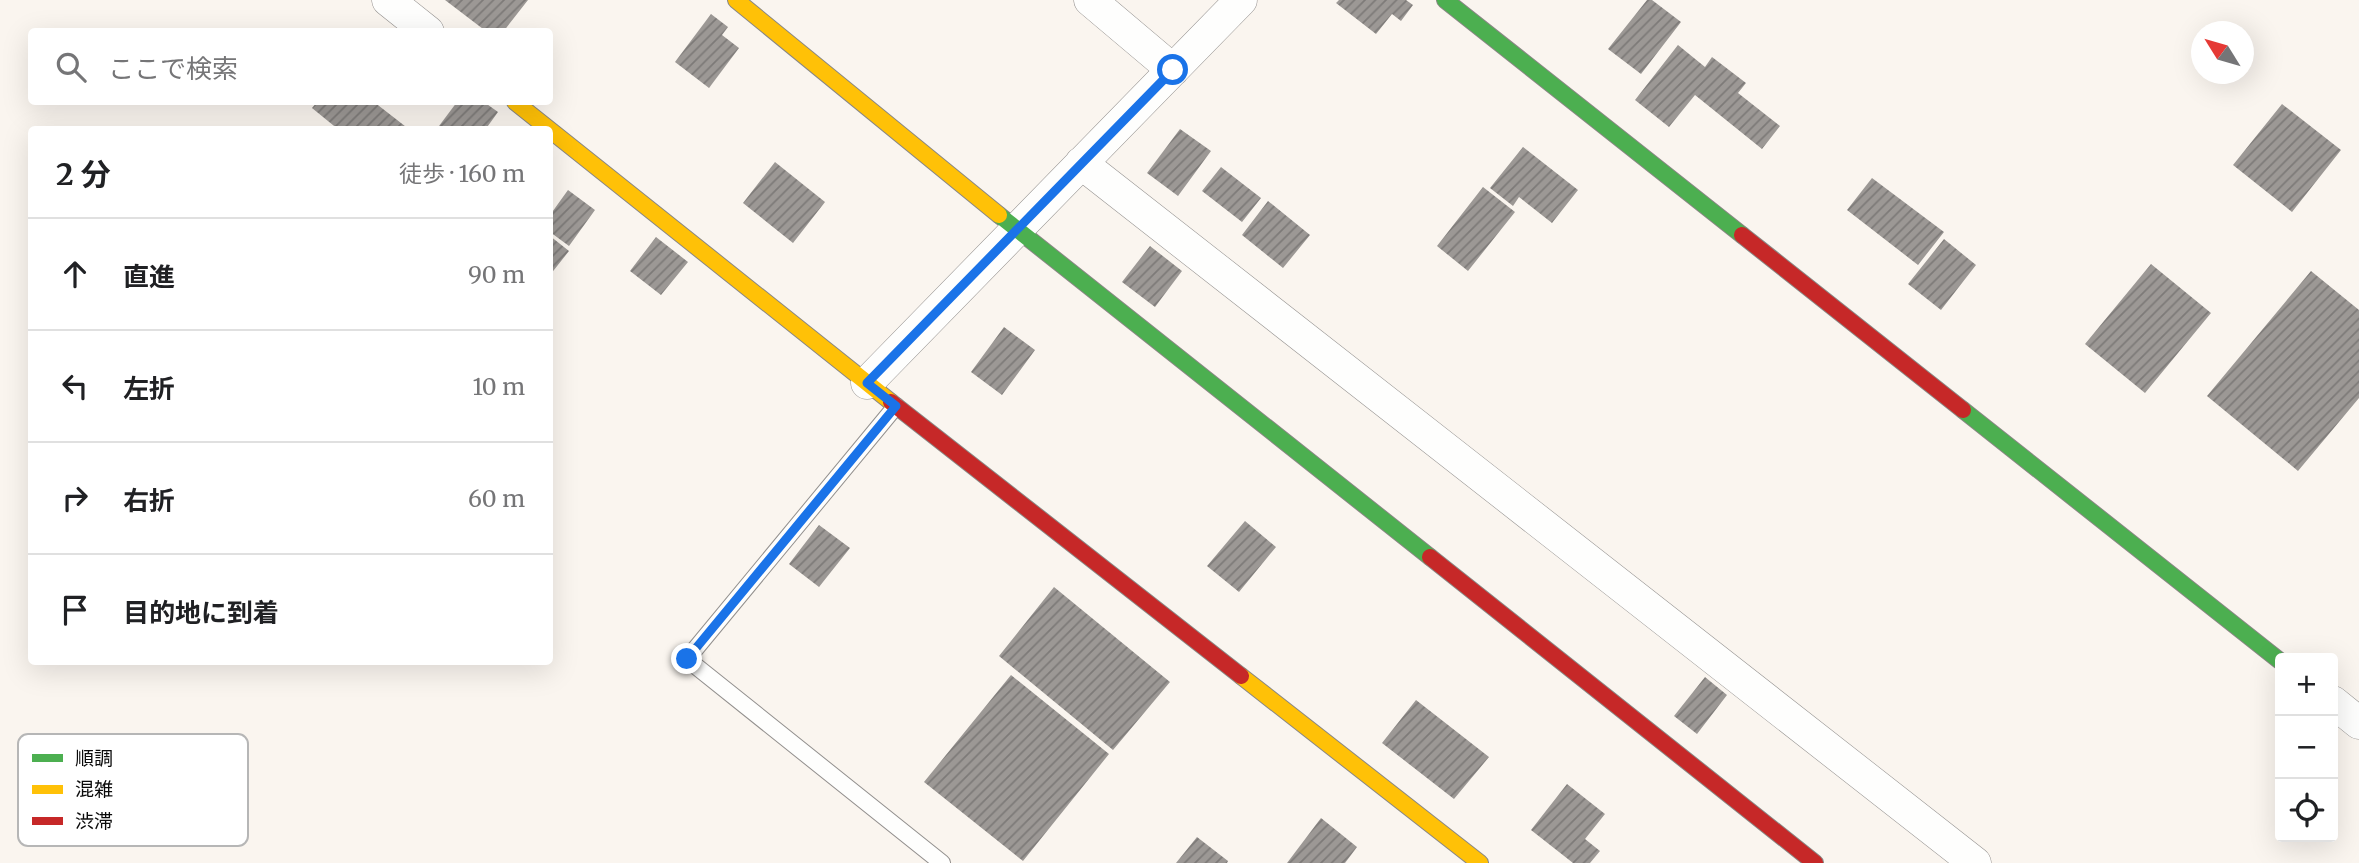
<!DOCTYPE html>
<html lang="ja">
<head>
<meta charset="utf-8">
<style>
	:root { --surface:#fff; --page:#f2f2f2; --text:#202124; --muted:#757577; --line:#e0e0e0 }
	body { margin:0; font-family:Merriweather,"Noto Sans JP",serif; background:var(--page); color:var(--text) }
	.controls { position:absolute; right:21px; bottom:21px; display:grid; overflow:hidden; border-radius:7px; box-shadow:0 7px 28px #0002 }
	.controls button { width:63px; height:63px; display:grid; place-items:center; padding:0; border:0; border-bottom:2px solid var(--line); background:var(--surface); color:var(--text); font:35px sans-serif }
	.compass { position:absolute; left:2191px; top:21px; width:63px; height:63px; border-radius:50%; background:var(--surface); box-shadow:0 7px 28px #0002; rotate:307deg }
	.stop { position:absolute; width:21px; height:21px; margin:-16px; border:5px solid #1a73e8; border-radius:50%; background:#fff }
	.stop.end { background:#1a73e8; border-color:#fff; box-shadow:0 2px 7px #0008 }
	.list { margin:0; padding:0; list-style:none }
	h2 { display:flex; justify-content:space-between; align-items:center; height:91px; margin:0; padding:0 28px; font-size:30px }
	h2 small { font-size:23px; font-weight:400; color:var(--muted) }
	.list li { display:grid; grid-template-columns:46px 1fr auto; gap:21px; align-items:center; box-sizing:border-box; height:112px; padding:0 28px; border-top:2px solid var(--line) }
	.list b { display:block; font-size:26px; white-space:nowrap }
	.list em { font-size:23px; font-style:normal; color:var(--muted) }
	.icon { flex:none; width:38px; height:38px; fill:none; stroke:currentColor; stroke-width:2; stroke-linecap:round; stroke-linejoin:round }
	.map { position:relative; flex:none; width:2359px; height:863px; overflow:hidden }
	.search { position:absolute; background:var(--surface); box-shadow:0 7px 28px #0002; left:28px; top:28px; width:525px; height:77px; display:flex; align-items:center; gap:18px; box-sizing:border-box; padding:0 24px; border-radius:7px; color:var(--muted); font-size:26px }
	.panel { position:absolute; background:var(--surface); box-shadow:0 7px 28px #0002; left:28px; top:126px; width:525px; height:539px; border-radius:7px }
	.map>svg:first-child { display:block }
	.building { fill:url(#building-hatch) }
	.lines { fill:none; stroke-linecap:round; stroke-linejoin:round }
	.lane-casing { stroke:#93908e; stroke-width:18 }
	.street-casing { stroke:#93908e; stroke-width:33 }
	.fast-casing { stroke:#898784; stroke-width:18 }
	.slow-casing { stroke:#898784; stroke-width:18 }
	.jam-casing { stroke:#898784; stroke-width:18 }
	.lane { stroke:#fefefd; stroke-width:16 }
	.street { stroke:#fefefd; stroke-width:32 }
	.fast { stroke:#4caf50; stroke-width:16 }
	.slow { stroke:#ffc107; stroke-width:16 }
	.jam { stroke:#c62828; stroke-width:16 }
	.route { stroke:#1a73e8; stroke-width:9 }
	.key { fill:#fff; stroke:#b6b6b6; stroke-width:2 }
	.key-label { font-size:19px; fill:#0b0b0b }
</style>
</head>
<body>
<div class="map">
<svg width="2359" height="863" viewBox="0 0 2359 863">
	<defs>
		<pattern id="building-hatch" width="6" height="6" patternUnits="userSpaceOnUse" patternTransform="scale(1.75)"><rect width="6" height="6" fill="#9c9895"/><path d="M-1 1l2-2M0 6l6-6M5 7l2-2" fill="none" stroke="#7d7a78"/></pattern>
	</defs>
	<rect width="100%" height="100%" fill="#faf5ef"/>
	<path class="building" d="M445,0H528L503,32H487Z
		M1339,0H1406L1413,5L1401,21L1392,14L1376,34L1336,3Z
		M1647,0H1652L1681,22L1641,74L1608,49Z
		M711,14L728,27L722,35L739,48L709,88L675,62Z
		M1678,45L1705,67L1712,57L1746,83L1738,93L1780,126L1762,149L1695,95L1669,127L1635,100Z
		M317,102H374L410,130H339L312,108Z
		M457,102H484L498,112L485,130H436Z
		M2282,104L2341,150L2292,212L2233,165Z
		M1180,129L1211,151L1178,196L1147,173Z
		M1523,147L1578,190L1552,223L1519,197L1513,206L1490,188Z
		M775,162L825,202L793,243L743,203Z
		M1221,167L1261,198L1242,222L1202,191Z
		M1872,178L1944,232L1918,265L1847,210Z
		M1483,187L1515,212L1468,271L1437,246Z
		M568,190L595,210L569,246L550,232V215Z
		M1268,201L1310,235L1283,268L1242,235Z
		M550,236L569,251L550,275Z
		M656,237L688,262L661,295L630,271Z
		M1944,239L1976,265L1941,310L1908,284Z
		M1150,246L1182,271L1155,307L1122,282Z
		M2151,264L2211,313L2145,393L2085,344Z
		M2311,271L2359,310V398L2298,471L2207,396Z
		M1004,327L1035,350L1002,395L971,372Z
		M1245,521L1276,547L1239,592L1207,566Z
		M819,525L850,548L819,587L789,564Z
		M1054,587L1170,682L1113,750L999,656Z
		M1011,675L1109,754L1023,861L924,782Z
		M1705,677L1727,695L1697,734L1674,716Z
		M1416,700L1489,757L1454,799L1382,743Z
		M1567,784L1605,814L1585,839L1600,851L1590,863H1573L1531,830Z
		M1321,818L1357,847L1345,863H1287Z
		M1197,837L1228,861L1227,863H1176Z"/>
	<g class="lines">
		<g class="lane-casing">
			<path id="lane" d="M896,406L687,659L942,863"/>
		</g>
		<g class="street-casing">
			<path id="street" d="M388,0L428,32
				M1090,0L1173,70
				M1081,163L1975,863
				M867,383L1241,0
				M2333,702L2359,723"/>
		</g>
		<g class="fast-casing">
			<path id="fast" d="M1445,0L1742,235
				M999,215L1430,557
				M1963,410L2280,661"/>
		</g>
		<g class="slow-casing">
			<path id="slow" d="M736,0L999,215
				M515,102L891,402
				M1241,676L1480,863"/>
		</g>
		<g class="jam-casing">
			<path id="jam" d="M1742,235L1963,410
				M891,402L1241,676
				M1430,557L1815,863"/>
		</g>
		<use href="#lane" class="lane"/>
		<use href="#street" class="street"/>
		<use href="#fast" class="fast"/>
		<use href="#slow" class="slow"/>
		<use href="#jam" class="jam"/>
	</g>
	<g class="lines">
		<path class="route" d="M687,659L896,406L867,383L1173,70"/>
	</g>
	<rect x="18" y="734" width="230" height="112" rx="10" class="key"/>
	<rect x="32" y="754" width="31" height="8" fill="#4caf50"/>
	<rect x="32" y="785" width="31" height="9" fill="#ffc107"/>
	<rect x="32" y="817" width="31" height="8" fill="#c62828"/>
	<g class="key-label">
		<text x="75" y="765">順調</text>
		<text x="75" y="796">混雑</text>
		<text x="75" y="828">渋滞</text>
	</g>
</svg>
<div class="controls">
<button>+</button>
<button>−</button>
<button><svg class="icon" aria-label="locate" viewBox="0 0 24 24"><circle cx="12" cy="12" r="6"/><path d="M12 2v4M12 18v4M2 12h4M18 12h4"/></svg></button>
</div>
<svg class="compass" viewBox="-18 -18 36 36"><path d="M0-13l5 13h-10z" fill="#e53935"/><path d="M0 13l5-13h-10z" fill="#757577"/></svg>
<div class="stop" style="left:1173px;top:70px"></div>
<div class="stop end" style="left:687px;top:659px"></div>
<div class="search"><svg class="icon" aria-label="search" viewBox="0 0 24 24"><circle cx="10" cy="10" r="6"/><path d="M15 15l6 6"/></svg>ここで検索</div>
<section class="panel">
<h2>2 分<small>徒歩 · 160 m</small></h2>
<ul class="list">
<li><svg class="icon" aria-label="ahead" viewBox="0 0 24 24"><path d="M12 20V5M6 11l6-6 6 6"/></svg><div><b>直進</b></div><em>90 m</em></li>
<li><svg class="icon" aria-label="left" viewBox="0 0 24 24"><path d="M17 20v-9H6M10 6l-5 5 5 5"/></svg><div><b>左折</b></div><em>10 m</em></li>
<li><svg class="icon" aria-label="right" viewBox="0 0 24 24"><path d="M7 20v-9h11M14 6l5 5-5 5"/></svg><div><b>右折</b></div><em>60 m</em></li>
<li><svg class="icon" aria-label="arrive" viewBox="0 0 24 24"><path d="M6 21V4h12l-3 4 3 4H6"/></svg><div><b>目的地に到着</b></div></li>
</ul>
</section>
</div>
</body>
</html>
